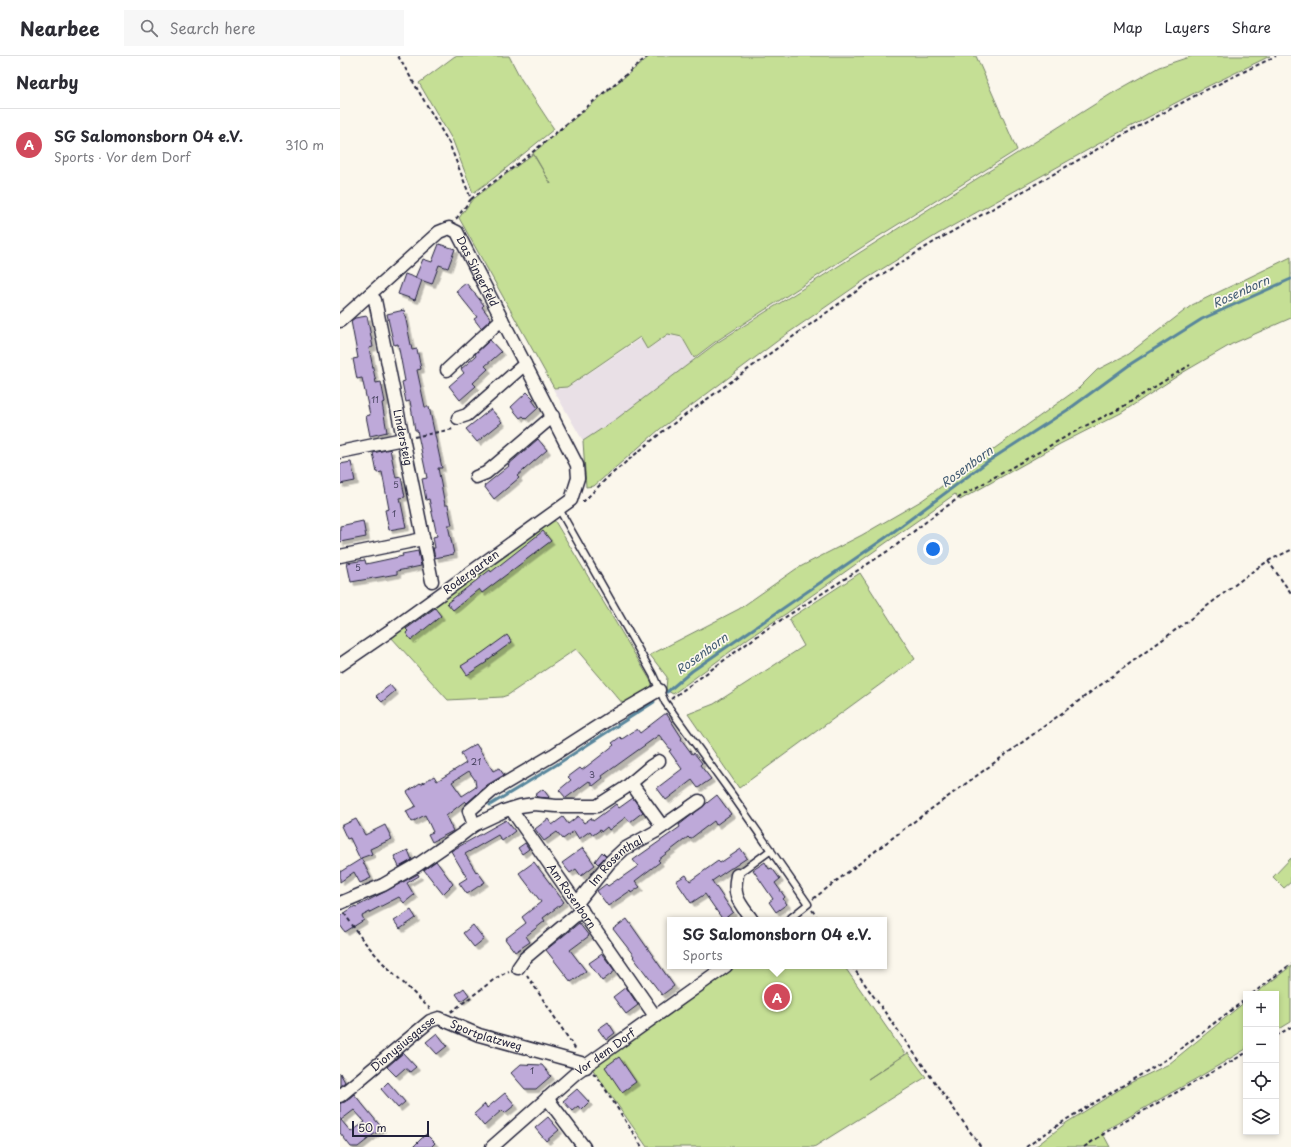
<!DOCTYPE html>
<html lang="en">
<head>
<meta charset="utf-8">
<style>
	:root { --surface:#fff; --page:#f7f7f7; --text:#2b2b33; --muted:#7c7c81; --line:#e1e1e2; --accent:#d1495b }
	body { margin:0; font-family:"Playpen Sans",sans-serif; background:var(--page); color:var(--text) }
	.controls { position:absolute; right:12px; bottom:12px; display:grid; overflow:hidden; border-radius:0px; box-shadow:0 2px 6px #0003 }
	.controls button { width:36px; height:36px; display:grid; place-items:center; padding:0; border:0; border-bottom:1px solid var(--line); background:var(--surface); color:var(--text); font:20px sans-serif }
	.scale { position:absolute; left:12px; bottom:10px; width:77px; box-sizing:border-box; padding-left:4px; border:2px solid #22223b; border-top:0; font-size:11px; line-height:14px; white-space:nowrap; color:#22223b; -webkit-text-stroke:3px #fbf7ec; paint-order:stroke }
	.you { position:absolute; left:593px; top:493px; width:14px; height:14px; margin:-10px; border:3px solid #fff; border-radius:50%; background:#1a73e8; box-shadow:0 0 0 6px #1a73e833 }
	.badge { display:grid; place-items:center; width:26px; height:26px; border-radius:50%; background:var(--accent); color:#fff; font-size:13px; font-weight:700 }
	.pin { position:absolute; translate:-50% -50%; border:2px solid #fff; box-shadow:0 1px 4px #0006 }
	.popup { position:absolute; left:327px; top:861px; width:220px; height:52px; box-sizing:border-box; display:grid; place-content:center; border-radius:0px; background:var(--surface); filter:drop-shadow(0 1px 3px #0005); font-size:13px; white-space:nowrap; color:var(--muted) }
	.popup b { font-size:15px; color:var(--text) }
	.popup::after { content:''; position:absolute; left:50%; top:100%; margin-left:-8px; border:8px solid transparent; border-top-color:var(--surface) }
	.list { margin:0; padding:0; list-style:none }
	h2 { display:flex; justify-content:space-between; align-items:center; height:52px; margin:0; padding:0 16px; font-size:17px }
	h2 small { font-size:13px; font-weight:400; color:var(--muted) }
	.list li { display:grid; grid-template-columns:26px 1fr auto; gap:12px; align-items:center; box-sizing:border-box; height:72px; padding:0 16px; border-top:1px solid var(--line) }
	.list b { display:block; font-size:15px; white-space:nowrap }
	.list p { margin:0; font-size:13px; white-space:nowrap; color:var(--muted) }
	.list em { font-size:13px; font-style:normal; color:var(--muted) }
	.icon { flex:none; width:22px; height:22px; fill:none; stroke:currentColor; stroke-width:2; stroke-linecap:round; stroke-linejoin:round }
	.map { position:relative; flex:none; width:951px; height:1091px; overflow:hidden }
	header { display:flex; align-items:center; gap:24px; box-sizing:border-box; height:56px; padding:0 20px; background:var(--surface); border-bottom:1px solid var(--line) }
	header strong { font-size:19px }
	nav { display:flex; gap:22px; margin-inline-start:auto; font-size:14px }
	.search { width:280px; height:36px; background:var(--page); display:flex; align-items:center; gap:10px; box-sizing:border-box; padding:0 14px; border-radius:0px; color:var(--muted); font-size:15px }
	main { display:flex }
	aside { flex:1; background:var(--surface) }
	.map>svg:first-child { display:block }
	.built { fill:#e9e0e6 }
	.green { fill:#c5df95; stroke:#748068 }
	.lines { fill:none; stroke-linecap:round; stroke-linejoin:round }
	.stream { stroke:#59869c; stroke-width:3 }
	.building { fill:#bea9d9; stroke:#22223b; fill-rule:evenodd; filter:url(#shadow) }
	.lane-casing { stroke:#22223b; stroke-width:9 }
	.street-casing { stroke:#22223b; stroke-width:15 }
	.path { stroke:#22223b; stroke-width:2; stroke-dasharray:4 3; stroke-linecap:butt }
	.lane { stroke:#fbf7ec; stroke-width:6 }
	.street { stroke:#fbf7ec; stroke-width:12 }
	.labels { text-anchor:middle; stroke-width:3.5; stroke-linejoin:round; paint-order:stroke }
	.number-label { font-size:9px; fill:#494462 }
	.street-label { font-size:11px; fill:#22223b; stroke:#fbf7ec }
	.water-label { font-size:12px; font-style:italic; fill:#425c73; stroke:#fbf7ec }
</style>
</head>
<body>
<header>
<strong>Nearbee</strong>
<div class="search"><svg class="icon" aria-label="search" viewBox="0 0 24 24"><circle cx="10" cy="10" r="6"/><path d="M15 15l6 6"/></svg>Search here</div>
<nav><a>Map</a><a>Layers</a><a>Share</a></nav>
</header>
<main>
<aside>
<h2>Nearby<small></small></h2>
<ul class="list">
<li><span class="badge">A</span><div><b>SG Salomonsborn 04 e.V.</b><p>Sports · Vor dem Dorf</p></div><em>310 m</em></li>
</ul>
</aside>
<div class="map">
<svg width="951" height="1091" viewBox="0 0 951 1091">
	<defs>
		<filter id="shadow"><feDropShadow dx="3.5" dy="3.5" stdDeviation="0" flood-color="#0004"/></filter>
	</defs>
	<rect width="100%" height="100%" fill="#fbf7ec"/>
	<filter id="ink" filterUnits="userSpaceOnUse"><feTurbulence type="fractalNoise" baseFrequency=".025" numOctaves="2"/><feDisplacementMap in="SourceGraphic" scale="8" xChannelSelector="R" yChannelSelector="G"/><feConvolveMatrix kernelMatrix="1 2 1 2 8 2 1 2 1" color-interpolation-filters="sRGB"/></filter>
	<g filter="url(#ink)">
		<path class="built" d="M328,279L342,282L354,304L275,364L243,385L213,333L227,332L301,282L307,294Z"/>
		<path class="green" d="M115,0H169L181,23L214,73L154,122L133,137L113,85L79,27Z
			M310,0H636L677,94L541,179L375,286L354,302L342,281L328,278L307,293L300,281L227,331L214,332L119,162L132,144L193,98L211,128L193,97Z
			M852,0H930L860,34L769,82L598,178L526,223L444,280L320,373L254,430L246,431L243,385L275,364L375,288L771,38L819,11Z
			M951,201V262L892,288L842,317L781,357L720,388L620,444L615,438L447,557L410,581L333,638L326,634L327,621L310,599L399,553L456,513L522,479L581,445L739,332L757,314L788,298L852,249Z
			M213,462L312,627L311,633L284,649L236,593L168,639L162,641L108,644L51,581Z
			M520,517L575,603L399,732L348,658L374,648L464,590L449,563Z
			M951,802V826L944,832L933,821Z
			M393,910H504L565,998L528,1023L568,997L586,1021L474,1091H307L251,1011Z
			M951,910V966L936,975V938H915Z
			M906,945V993L859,1021L762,1076L770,1091H695L726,1067L790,1027L829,1008Z"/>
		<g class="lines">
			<path class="stream" d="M327,636L352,615L545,482L647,406L729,353L792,307L862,263L951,223
				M150,749L216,709L314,646"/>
		</g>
		<path class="building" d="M99,188L115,193L108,212L99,209L92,228L75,222L83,203L92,206Z
			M65,218L82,224L75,244L58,238Z
			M126,227L144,249L142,251L151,263L141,272L134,263L137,261L116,235Z
			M64,254L72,294L77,293L81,313L77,314L85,351H89L102,412H98L105,449H108L112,469H108L114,498L95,502L93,492H95L93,481L97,480L89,443L86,444L82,423L87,422L77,374H75L70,345L66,346L62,326L65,325L58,288L54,289L47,258Z
			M27,260L33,291L29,292L36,327L41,326L45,346L42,347L47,376L30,380L26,360L30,359L22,322L17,323L13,303L18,302L11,265L15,262Z
			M150,284L161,296L145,310L148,313L133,327L136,330L120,344L109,330L124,317L121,313L136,300L135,298Z
			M187,336L194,343L192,344L198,352L186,363L183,360L180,362L171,351Z
			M151,353L162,366L137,386L126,373Z
			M198,383L207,394L177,420L179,422L154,443L144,430L169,410L168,409Z
			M50,393L56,422L61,421L65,441L60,442L66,471L49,474L45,454L49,453L42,416L37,417L33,397Z
			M11,406L15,425L0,428V408Z
			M23,465L26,481L0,486V470Z
			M203,475L211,485L142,537L139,533L113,554L107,547L150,514L151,516Z
			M78,495L81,510L57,515V518L11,526L7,507L25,504L26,508L63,500L62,498Z
			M95,552L101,560L71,584L66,577L68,575L66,573Z
			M167,579L172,586L146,605L147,606L127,619L121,610L142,597Z
			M50,629L55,635L42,646L36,640Z
			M326,657L342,682L341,683L352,698L354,697L362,707L360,709L371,723L358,732L352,724L326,744L317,732L342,713L329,695L331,694L319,679L262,720L263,722L253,730L249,725L226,742L219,734L231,724L228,721L240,712L242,714L259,701L274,689L272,687L280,681L282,683L297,673L300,677Z
			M136,688L153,715L159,712L164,719L147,729L127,747L125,745L106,760L113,775L92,786L88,778L93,776L85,759L72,766L66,755L76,750L67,736L80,727L81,728L94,720L97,725L126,707L121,697ZM129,715L135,724L136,731L122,740L112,726Z
			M203,733L209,741L208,742L197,741L195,739Z
			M377,739L391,758L376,769L374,765L350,783L348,781L318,804L320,806L295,825L300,831L291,837L290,835L268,850L257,835L266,828L268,830L278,823V824L298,810L293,804L340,771L339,769Z
			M293,742L303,756L290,766L286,761L269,774L267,771L261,776L260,774L253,779L250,775L239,783L234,775L223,783L217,776L204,785L195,773L208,763L212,769L223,761L228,768L238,760L244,767L251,762L253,765L276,748L279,752Z
			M16,763L25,779L45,769L52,783L30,793L32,798L21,802L31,822L20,827L14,816L0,826V816L21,803H20L10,782L7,783L1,770Z
			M166,764L175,775L162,785L158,779L125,798L136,816L137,815L145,826L127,838L119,827L127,822L111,795Z
			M185,787L189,793L182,798L178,792Z
			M243,792L255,809L241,820L236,813L230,817L222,807Z
			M401,793L407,802L392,812H391L372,825L393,856L383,864L365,838L351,847L336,825L346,819L350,825L378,805L380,807Z
			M68,794L72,804L59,811L54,800Z
			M262,796L266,800L258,808L255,805Z
			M96,805L113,828L103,838L84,814Z
			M194,806L224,846L203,862L205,865L186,880L190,886L175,896L165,883L186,867L182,861L201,846L179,817Z
			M425,806L429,813L432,812L440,823L435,827L445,841L443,843L447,848L436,856L429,846L433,843L413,814Z
			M78,818L79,820L67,827L74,839L64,847L59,841L22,860L24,864L5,876L0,869V860L15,850L16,851Z
			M71,854L76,862L60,873L54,865Z
			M287,863L334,930L322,939L293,901L294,900L273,873Z
			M239,867L249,880L230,894L246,915L231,926L206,894Z
			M133,869L144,883L134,891L123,877Z
			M262,898L275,915L262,925L249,907Z
			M286,931L298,949L286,958L273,941Z
			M124,932L129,939L121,945L116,938Z
			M268,966L275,977L266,984L258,973Z
			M97,977L107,990L97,998L86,986Z
			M63,997L76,1011L70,1016L65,1012L56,1020L47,1011Z
			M279,1001L296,1026L282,1036L265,1011Z
			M181,1008L202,1009L211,1020L196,1033H185L171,1017Z
			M0,1017L5,1026L0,1030Z
			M48,1026L65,1046L58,1052L41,1033Z
			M237,1033L249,1046L241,1054L238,1050L232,1055L223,1045Z
			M165,1037L175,1049L165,1057L162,1054L144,1070L134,1058L145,1048L147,1052Z
			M14,1038L42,1072L18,1091H11L0,1077V1047L5,1046ZM14,1054L25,1066L11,1076L1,1064Z
			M208,1061L219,1074L206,1085L195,1072Z
			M86,1078L95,1087L91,1091H73Z"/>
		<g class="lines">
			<g class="lane-casing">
				<path id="lane" d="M219,453L313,619L325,646L393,740L468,848L448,864
					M397,819L431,794"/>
			</g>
			<g class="street-casing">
				<g id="street">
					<path id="s1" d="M29,239L35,244L92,525"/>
					<path id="s2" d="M0,265L99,176L109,172L117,176L237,409L238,422L231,444L51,574L0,609"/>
					<path d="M107,314L162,263"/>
					<path d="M118,362L127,359L185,308"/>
					<path d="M0,396L63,383"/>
					<path d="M136,421L146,417L213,360"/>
					<path d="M0,500L83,483"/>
					<path d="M291,727L311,710L319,705"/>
					<path id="s3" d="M171,753L315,960"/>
					<path d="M134,769L164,755L180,750L194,748L216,750H257L285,732L291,727L322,770"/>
					<path d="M397,819C392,841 400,847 412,864"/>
					<path d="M0,847L43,829L76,810L121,779L134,769L129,755L152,735L213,699L269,663L319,634"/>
					<path id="s4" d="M237,847L269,807L284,793L315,776L359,745"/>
					<path d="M178,912L185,902L242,854"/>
					<path id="s5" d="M0,1040L90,965L99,962L139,979L241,1007L246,1011"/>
					<path d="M207,1042L244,1091"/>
					<path id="s6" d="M152,1091L237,1016L386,910"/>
				</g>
			</g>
			<path class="path" d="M58,0L109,87L131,143L116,163
				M131,143L183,104L308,0
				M74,381L113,373L114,371
				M242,445H244L268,421L322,376L447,285L528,227L599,183L770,86L860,37L936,0
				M928,505L951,537
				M331,643L427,573L554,491L597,457L623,439L743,371L779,353L850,309
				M473,843L568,770L841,570L913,515L928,505L951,494
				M472,854L479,864
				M4,857L22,883L43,907L90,953
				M512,910L641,1091
				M187,919L236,994
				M912,938L951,908
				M111,956L156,922L169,915
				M936,980L951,971
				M253,1017L257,1020L302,1091
				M686,1091L727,1063L827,1003L906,943
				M744,1091L768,1075L906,997"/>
			<use href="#lane" class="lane"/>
			<use href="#street" class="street"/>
		</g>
	</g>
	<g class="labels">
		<g class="number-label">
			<text x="35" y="347">11</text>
			<text x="56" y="432">5</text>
			<text x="54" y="461">1</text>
			<text x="18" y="515">5</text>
			<text x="136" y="709">21</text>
			<text x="252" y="722">3</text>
			<text x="192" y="1018">1</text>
		</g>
		<g class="street-label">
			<text dy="4" stroke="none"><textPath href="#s2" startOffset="197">Das Singerfeld</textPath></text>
			<text dy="4" stroke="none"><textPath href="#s1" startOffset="148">Lindersteig</textPath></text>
			<text transform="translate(131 516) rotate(-36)" y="4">Rodergarten</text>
			<text dy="4" stroke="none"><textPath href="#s4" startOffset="58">Im Rosenthal</textPath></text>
			<text dy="4" stroke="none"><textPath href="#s3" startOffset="106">Am Rosenborn</textPath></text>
			<text dy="4" stroke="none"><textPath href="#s5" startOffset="177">Sportplatzweg</textPath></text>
			<text dy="4" stroke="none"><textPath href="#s5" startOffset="82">Dionysiusgasse</textPath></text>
			<text dy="4" stroke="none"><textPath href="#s6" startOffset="148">Vor dem Dorf</textPath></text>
		</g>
		<g class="water-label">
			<text transform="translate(901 236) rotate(-24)" y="4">Rosenborn</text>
			<text transform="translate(627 411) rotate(-36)" y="4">Rosenborn</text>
			<text transform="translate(362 598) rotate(-36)" y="4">Rosenborn</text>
		</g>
	</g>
</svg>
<div class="controls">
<button>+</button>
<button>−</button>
<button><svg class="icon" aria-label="locate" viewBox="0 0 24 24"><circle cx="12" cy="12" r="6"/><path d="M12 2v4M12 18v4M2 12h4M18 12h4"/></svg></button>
<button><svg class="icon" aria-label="layers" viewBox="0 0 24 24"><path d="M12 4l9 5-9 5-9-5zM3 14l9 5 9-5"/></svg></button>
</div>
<div class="scale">50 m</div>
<div class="you"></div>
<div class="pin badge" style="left:437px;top:941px">A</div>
<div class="popup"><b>SG Salomonsborn 04 e.V.</b>Sports</div>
</div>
</main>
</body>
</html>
